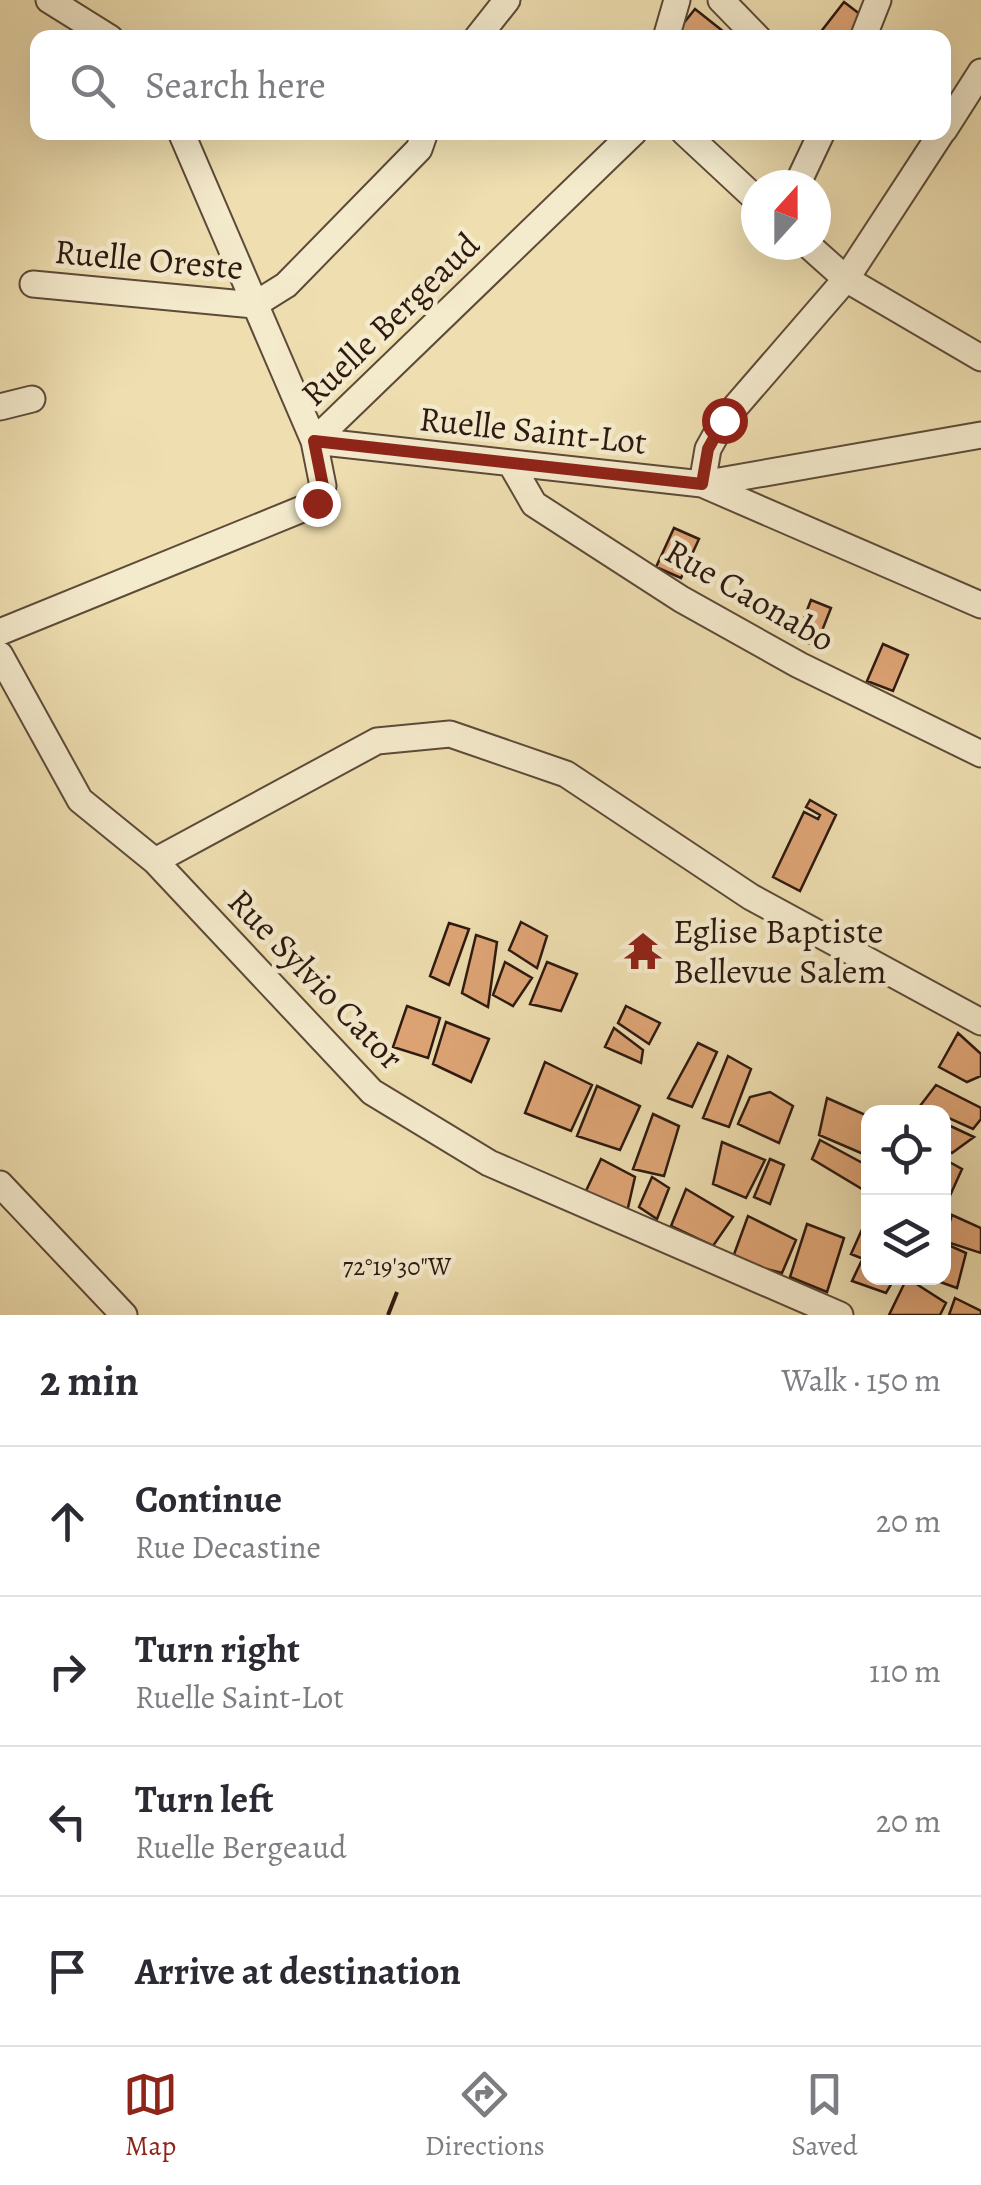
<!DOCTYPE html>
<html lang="en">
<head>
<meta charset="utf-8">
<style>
	:root { --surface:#fff; --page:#f7f7f7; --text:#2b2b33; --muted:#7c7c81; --line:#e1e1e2; --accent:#8f2418 }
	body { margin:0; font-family:Alegreya,serif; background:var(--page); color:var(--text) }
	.controls { position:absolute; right:30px; bottom:30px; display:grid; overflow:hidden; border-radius:20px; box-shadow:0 10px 40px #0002 }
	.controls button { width:90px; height:90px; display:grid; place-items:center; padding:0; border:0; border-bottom:2px solid var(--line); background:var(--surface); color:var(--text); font:50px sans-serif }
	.compass { position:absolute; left:741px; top:170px; width:90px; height:90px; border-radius:50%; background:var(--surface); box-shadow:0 10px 40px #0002; rotate:21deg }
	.stop { position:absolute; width:30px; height:30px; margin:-22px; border:8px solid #8f2418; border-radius:50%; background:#fff }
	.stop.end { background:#8f2418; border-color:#fff; box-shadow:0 2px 10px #0008 }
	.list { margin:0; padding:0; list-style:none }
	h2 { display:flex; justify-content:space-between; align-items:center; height:130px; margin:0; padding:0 40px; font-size:42px }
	h2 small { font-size:32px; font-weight:400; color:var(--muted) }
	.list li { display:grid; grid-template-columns:65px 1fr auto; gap:30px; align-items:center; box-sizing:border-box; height:150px; padding:0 40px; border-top:2px solid var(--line) }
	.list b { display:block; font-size:38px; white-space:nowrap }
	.list p { margin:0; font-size:32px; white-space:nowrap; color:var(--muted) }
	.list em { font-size:32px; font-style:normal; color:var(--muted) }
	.icon { flex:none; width:55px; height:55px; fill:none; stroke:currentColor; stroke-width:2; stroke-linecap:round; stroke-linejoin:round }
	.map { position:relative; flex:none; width:981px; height:1315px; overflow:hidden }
	.search { position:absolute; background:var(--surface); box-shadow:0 10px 40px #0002; left:30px; right:30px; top:30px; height:110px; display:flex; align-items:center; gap:25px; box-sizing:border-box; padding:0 35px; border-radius:20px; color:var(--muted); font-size:38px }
	.sheet { height:730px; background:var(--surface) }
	nav { display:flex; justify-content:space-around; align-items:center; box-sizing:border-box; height:140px; border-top:2px solid var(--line); background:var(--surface); font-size:28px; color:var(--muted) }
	nav a { display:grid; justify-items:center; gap:5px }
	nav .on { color:var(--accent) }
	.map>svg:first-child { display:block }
	.building { fill:#dfa576; stroke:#2d1910; stroke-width:2.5 }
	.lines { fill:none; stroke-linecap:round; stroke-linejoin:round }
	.minor-casing { stroke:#5d4a38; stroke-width:29 }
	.minor { stroke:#f4eacc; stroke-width:25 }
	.route { stroke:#8f2418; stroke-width:12 }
	.ticks { fill:none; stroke:#2d1910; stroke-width:4 }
	.labels { text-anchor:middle; stroke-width:9; stroke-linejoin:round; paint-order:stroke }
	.street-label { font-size:35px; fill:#2d1910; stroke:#f4eacc }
	.poi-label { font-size:35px; fill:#2d1910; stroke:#f4eacc; text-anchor:start }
	.ticks-label { font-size:25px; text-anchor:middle; fill:#2d1910; stroke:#f4eacc; stroke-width:9; stroke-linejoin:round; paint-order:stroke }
</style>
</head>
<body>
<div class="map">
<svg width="981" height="1315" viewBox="0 0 981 1315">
	<rect width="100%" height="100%" fill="#eedeb0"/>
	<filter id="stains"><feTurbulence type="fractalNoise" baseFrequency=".002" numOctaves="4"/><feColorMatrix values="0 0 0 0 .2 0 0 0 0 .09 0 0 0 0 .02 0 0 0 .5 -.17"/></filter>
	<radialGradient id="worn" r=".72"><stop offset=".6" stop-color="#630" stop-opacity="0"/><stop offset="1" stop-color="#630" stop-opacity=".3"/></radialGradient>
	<path class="building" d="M844,2L869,21L857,38H816Z
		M695,9L724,32L719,38H691L679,29Z
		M674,528L699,539L681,578L656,567Z
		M811,600L831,608L816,646L796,639Z
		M883,644L908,655L893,691L867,681Z
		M810,800L836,815L800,891L773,877L804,812L818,819L820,815L806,807Z
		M521,922L547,936L537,968L509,950Z
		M449,923L469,929L449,985L430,976Z
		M476,935L497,942L488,1007L462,993Z
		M505,962L532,978L513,1006L493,995Z
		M547,962L577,974L561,1011L530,1004Z
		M407,1006L440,1018L428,1058L393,1047Z
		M626,1006L660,1023L649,1044L618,1023Z
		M446,1022L489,1039L471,1082L433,1064Z
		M614,1028L643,1050L641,1063L605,1047Z
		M958,1033L981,1054V1076L967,1082L939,1067Z
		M698,1043L717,1052L692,1107L668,1098Z
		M728,1056L751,1069L729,1127L703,1118Z
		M545,1062L592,1085L571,1131L525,1113Z
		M936,1085L981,1108V1119L973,1129L944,1116V1112L920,1106Z
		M597,1086L640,1106L620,1150L577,1136Z
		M770,1092L793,1106L779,1143L738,1124L750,1097Z
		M827,1098L868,1116V1156L819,1135Z
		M653,1114L679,1126L664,1176L633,1169Z
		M944,1123L974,1137L952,1153L944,1149Z
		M820,1140L868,1166V1179L862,1189L812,1159Z
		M722,1142L765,1160L746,1198L713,1184Z
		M601,1159L635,1177L627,1212L584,1195Z
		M770,1159L784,1165L770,1204L754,1197Z
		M944,1159L962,1169L949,1198L944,1196Z
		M652,1177L669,1188L657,1219L639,1207Z
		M686,1189L733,1217L713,1246L671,1226Z
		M952,1215L981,1228V1253L944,1241Z
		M748,1216L796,1240L782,1273L732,1260Z
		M868,1216V1261L851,1254Z
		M807,1224L844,1238L827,1292L790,1277Z
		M944,1243L966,1253L957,1288L929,1278H944Z
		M861,1262L868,1266V1278H887L893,1281L886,1293L852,1281Z
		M907,1278L946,1303L940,1315H889Z
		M955,1298L981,1311V1315H949Z"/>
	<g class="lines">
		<g class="minor-casing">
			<path id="minor" d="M49,0L110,38
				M721,0L758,38
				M477,38L507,0
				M666,38L677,0
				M863,38L878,0
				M944,130L981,72
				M684,132L756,199
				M942,132L846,279L724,420L708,449L702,484L981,605
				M797,185L822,132
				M808,245L846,279L981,358
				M33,284L254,305L286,285L419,149L425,132
				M0,407L32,399
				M314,441L702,484L981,435
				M314,441L634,132
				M511,464L534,504L681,599L799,665L981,754
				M0,632L317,503L323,486L314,441L181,132
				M0,655L80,800L155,861L372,1092L489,1163L840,1315
				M155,861L377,741L450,734L566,774L751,897L981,1022
				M0,1184L124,1315"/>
		</g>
		<use href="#minor" class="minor"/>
	</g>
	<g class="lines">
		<path class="route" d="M317,503L323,486L314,441L702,484L708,449L724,420"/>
	</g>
	<path class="ticks" d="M388,1315L397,1292"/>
	<defs>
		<g id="temple-bare" transform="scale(3)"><path d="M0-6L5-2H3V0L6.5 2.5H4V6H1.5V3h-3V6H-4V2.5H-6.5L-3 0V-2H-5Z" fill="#8f2418" stroke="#f4eacc" stroke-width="2.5" paint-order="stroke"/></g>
	</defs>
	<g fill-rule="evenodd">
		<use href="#temple-bare" x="643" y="951"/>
	</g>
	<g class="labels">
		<g class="street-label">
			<text transform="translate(149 259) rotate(5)" y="12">Ruelle Oreste</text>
			<text transform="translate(390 319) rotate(-44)" y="12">Ruelle Bergeaud</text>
			<text transform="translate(533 430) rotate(6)" y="12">Ruelle Saint-Lot</text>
			<text transform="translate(750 595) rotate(30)" y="12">Rue Caonabo</text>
			<text transform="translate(316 979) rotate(46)" y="12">Rue Sylvio Cator</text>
		</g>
		<g class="poi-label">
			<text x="673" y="943">Eglise Baptiste<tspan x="673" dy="40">Bellevue Salem</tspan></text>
		</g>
	</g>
	<g class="ticks-label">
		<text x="397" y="1275">72°19'30"W</text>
	</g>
	<rect width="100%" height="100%" filter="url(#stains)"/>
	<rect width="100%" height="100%" fill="url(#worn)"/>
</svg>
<div class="controls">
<button><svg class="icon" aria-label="locate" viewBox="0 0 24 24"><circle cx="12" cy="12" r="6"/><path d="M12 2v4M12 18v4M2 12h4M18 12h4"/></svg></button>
<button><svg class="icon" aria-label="layers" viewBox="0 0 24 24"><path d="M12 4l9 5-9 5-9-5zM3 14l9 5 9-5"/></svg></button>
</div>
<svg class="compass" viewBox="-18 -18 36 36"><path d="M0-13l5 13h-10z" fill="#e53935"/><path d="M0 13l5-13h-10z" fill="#7c7c81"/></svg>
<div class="stop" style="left:724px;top:420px"></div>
<div class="stop end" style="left:317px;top:503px"></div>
<div class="search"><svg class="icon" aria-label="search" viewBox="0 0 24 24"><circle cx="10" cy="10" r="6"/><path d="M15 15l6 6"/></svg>Search here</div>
</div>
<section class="sheet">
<h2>2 min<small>Walk · 150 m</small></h2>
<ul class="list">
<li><svg class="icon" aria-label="ahead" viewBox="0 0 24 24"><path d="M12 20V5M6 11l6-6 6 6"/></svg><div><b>Continue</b><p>Rue Decastine</p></div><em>20 m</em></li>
<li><svg class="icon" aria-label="right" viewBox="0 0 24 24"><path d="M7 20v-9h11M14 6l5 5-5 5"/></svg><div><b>Turn right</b><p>Ruelle Saint-Lot</p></div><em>110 m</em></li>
<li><svg class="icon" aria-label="left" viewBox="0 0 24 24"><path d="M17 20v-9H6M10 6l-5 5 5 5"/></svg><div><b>Turn left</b><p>Ruelle Bergeaud</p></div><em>20 m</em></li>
<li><svg class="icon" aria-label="arrive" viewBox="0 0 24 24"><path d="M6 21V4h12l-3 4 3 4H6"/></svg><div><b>Arrive at destination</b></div></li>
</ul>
</section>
<nav>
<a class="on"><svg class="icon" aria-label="map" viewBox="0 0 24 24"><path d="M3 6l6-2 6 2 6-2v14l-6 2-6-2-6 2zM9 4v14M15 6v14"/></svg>Map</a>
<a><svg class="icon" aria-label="directions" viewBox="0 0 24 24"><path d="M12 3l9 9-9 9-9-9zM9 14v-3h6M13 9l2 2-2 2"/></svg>Directions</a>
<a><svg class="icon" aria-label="saved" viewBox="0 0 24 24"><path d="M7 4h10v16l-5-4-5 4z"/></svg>Saved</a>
</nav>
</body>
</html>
